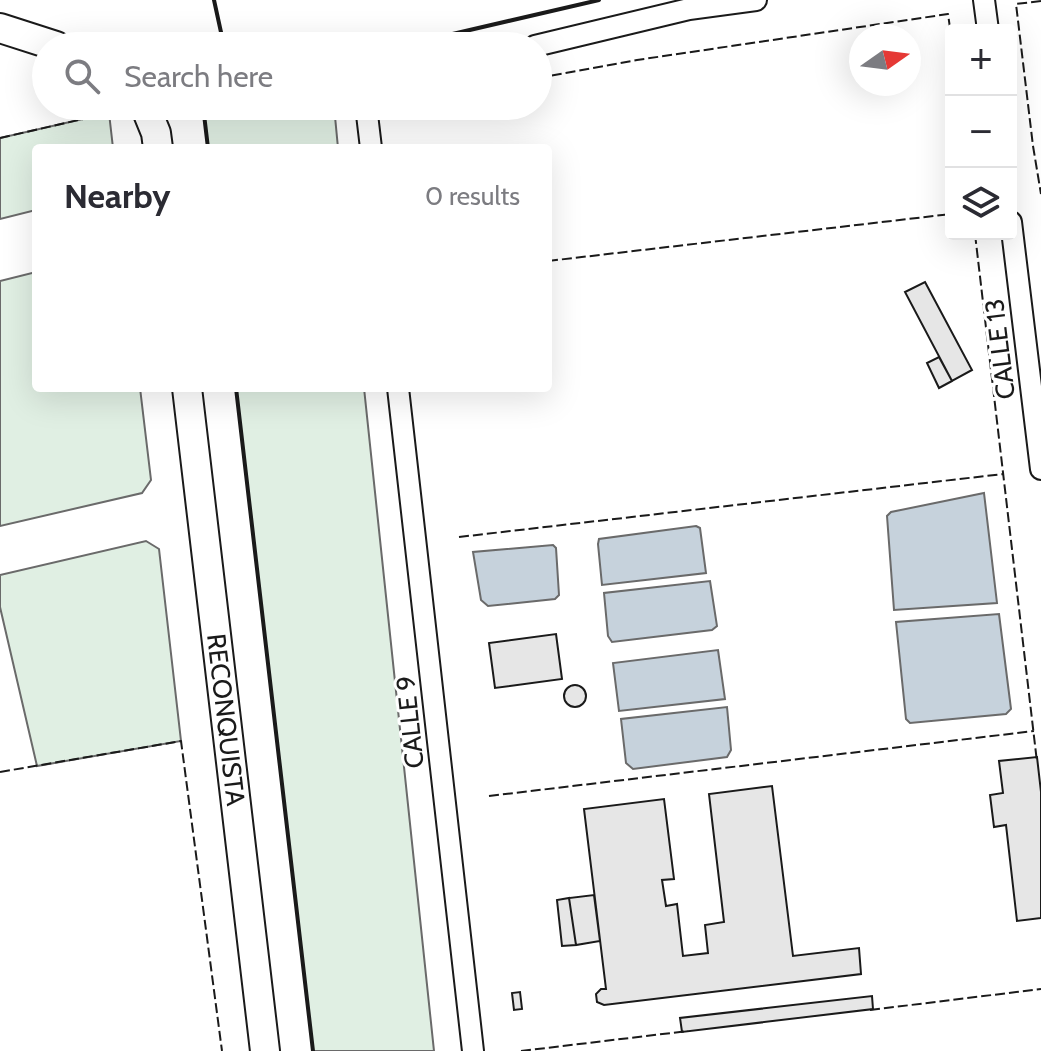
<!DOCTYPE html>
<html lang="en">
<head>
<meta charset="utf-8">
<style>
	:root { --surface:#fff; --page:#f7f7f7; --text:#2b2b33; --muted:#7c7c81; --line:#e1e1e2 }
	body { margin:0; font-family:Cabin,sans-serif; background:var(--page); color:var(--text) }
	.controls { position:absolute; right:24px; top:24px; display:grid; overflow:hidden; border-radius:8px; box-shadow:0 8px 32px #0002 }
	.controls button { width:72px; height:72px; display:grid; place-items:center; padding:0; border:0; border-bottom:2px solid var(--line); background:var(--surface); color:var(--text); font:40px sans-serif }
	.compass { position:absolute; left:849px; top:24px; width:72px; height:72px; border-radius:50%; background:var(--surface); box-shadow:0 8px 32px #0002; rotate:76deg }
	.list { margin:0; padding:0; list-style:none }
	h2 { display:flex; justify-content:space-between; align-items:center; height:104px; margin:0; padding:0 32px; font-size:34px }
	h2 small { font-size:26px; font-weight:400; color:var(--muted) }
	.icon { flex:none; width:44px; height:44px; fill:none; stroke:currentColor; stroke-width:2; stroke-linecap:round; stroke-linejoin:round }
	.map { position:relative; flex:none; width:1041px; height:1051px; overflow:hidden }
	.search { position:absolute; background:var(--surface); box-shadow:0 8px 32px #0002; left:32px; top:32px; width:520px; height:88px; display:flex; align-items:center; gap:20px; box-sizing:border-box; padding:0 28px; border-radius:44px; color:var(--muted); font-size:30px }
	.panel { position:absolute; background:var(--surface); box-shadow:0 8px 32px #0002; left:32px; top:144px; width:520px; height:248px; border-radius:8px }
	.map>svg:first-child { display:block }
	.green { fill:#e0efe3; stroke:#6a6a6a; stroke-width:2 }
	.water { fill:#c6d2dc; stroke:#6a6a6a; stroke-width:2 }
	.building { fill:#e6e6e6; stroke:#1a1a1a; stroke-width:2 }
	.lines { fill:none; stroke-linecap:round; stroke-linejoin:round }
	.street-casing { stroke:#1a1a1a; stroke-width:24 }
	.secondary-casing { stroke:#1a1a1a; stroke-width:32 }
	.street { stroke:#fff; stroke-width:20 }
	.secondary { stroke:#fff; stroke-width:28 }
	.fence { stroke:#1a1a1a; stroke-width:2; stroke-dasharray:10 4; stroke-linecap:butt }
	.wall { stroke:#1a1a1a; stroke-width:4 }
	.labels { text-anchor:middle; stroke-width:6; stroke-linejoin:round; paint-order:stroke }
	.street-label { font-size:26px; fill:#1a1a1a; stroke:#fff }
</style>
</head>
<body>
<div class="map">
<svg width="1041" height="1051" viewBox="0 0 1041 1051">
	<rect width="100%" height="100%" fill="#fff"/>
	<path class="green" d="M203,106H334L338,148H208Z
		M109,113L113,148H36V210L0,219V138Z
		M36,272V388H140L151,480L142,493L0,526V281Z
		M236,388H364L434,1051H313Z
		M146,541L159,549L181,741L37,766L0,607V575Z"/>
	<path class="water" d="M984,493L997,603L894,610L887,516L891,512Z
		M696,526L700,528L706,573L602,585L598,544L599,539Z
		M553,545L556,548L559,595L555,599L488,606L481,600L473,552Z
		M710,581L717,626L712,630L612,642L608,636L604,593Z
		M999,614L1011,709L1006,714L910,723L906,719L896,622Z
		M718,650L725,699L619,711L613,663Z
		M727,707L731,750L727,757L633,769L626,763L621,719Z"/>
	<path class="building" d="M925,282L972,370L952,381L905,292Z
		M939,357L952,381L939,388L927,363Z
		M556,634L562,679L495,688L489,643Z
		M564 696a11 11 0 1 1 22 0a11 11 0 1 1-22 0Z
		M1037,757L1041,792V918L1017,921L1006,825L994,827L990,795L1003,793L999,761Z
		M772,786L793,956L859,948L861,974L604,1005L597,1002L596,994L601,989H606L584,809L664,799L674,879L662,880L666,906L677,904L683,956L708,953L705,925L724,922L709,794Z
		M594,895L600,941L576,945L569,898Z
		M569,898L576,945L562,946L557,900Z
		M520,992L522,1009L514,1010L512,993Z
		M872,996L873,1009L682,1032L680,1018Z"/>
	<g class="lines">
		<g class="street-casing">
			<path id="street" d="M984,0L988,30
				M535,46L689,9L756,0
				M366,106L371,148
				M1011,222L1041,469
				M398,388L473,1051"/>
		</g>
		<g class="secondary-casing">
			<g id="secondary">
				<path d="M0,28L56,46"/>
				<path d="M145,106L156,133L158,148"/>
				<path id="s1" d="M187,388L265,1051"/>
			</g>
		</g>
		<use href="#street" class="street"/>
		<use href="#secondary" class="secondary"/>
		<path class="fence" d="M1041,1L1016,4L1033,146L1041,194
			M538,78L637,60L948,14L951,35
			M0,138L109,113
			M975,234L1037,762
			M548,261L951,214
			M459,537L1003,474
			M0,772L181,741L222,1051
			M489,796L1034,731
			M870,1010L1041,989
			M521,1051L688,1031"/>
		<path class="wall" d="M214,0L224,46
			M401,46L599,0
			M203,106L208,148
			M236,388L313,1051"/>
	</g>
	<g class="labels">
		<g class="street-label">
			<text transform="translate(1000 349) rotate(-97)" y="9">CALLE 13</text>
			<text dy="9" stroke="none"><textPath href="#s1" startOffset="334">RECONQUISTA</textPath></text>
			<text transform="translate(410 722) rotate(-96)" y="9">CALLE 9</text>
		</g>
	</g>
</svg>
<div class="controls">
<button>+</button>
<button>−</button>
<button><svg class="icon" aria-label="layers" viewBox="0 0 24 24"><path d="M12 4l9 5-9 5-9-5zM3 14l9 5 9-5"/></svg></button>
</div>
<svg class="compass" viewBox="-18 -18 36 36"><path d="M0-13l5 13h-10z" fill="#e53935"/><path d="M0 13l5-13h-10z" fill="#7c7c81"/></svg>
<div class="search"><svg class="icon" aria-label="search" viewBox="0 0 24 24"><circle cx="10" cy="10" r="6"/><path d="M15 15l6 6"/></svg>Search here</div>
<section class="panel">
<h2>Nearby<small>0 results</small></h2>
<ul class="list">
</ul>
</section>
</div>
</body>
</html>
